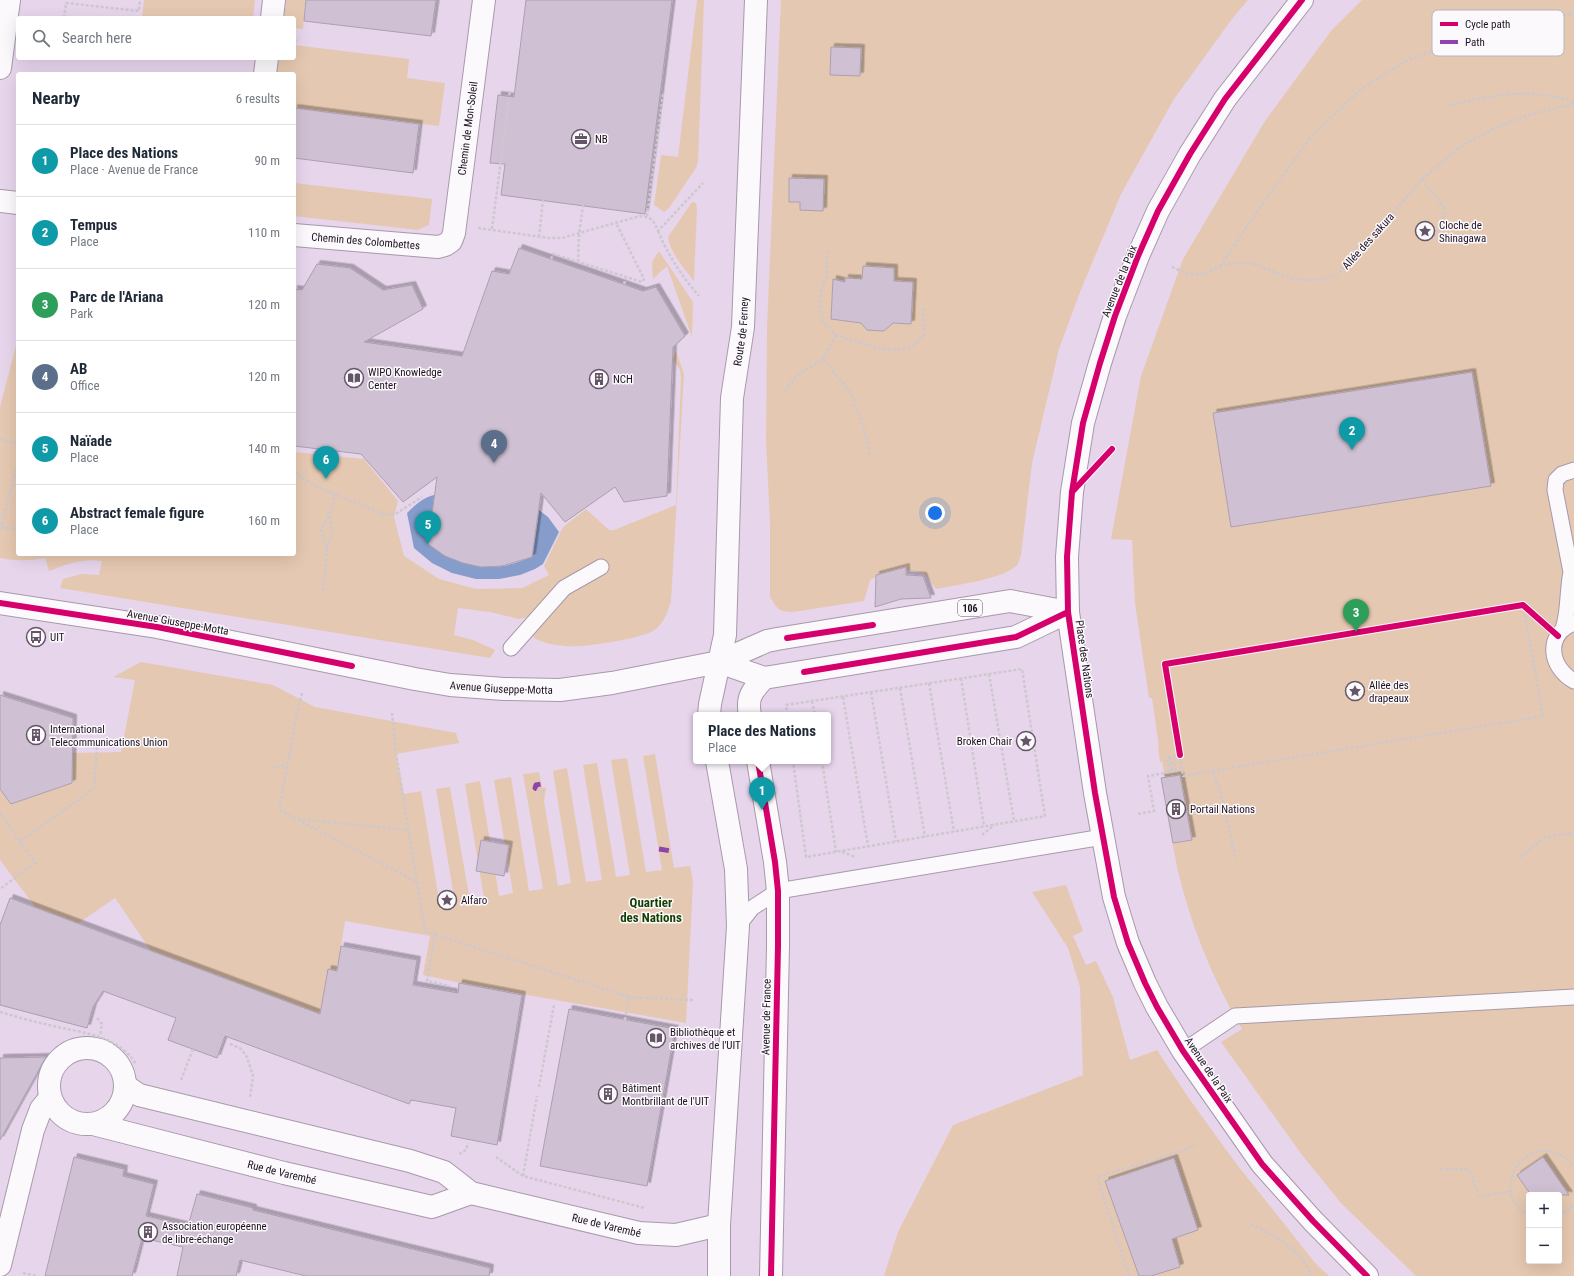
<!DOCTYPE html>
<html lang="en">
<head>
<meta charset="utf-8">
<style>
	:root { --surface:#fff; --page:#f6f6f7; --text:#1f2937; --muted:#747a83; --line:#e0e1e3; --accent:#0f766e }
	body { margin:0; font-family:"Roboto Condensed",sans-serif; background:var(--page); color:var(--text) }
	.controls { position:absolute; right:12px; bottom:12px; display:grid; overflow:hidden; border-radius:4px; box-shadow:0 4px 16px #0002 }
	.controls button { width:36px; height:36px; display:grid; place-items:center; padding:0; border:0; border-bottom:1px solid var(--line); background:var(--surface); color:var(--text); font:20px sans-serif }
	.you { position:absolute; left:935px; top:513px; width:14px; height:14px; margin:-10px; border:3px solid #fff; border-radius:50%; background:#1a73e8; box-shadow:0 0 0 6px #1a73e833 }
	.badge { display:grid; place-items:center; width:26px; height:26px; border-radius:50%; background:var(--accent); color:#fff; font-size:13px; font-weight:700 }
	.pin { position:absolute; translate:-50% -33px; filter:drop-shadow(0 1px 2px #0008) }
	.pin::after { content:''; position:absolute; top:21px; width:14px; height:12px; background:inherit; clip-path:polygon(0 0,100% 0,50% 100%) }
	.popup { position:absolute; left:693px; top:712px; width:138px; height:52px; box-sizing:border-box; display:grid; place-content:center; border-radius:4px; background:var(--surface); filter:drop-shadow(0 1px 3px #0005); font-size:13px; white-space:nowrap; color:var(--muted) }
	.popup b { font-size:15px; color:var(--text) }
	.popup::after { content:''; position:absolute; left:50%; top:100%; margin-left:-8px; border:8px solid transparent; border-top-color:var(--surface) }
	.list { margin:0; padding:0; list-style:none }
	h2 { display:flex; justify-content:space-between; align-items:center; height:52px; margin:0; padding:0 16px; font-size:17px }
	h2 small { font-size:13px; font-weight:400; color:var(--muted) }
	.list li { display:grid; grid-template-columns:26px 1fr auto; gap:12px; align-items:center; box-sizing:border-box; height:72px; padding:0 16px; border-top:1px solid var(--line) }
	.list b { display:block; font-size:15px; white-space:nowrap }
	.list p { margin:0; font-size:13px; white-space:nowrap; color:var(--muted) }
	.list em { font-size:13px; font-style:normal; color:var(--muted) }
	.icon { flex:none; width:22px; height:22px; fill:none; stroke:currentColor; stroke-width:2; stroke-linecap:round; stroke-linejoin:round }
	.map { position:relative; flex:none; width:1574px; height:1276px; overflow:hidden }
	.search { position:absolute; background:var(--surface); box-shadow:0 4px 16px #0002; left:16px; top:16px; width:280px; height:44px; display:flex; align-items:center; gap:10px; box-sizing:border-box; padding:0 14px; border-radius:4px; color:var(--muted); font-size:15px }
	.panel { position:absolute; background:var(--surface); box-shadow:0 4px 16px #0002; left:16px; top:72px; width:280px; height:484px; border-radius:4px }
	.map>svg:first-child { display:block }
	.green { fill:#e5c8b1; fill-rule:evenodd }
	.water { fill:#869cca }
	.building { fill:#cfc1d3; stroke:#ac9fb1; filter:url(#shadow) }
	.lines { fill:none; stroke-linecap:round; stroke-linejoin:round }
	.lane-casing { stroke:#a799aa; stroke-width:17 }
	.street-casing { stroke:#a799aa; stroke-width:24 }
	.secondary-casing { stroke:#a799aa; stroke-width:24 }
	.primary-casing { stroke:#a799aa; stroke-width:24 }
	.path { stroke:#cdc8ce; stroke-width:2.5; stroke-dasharray:3 2; stroke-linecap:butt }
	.lane { stroke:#fbf9fc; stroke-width:15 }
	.street { stroke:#fbf9fc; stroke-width:22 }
	.secondary { stroke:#fbf9fc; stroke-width:22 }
	.primary { stroke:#fbf9fc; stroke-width:22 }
	.quiet { stroke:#8e44ad; stroke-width:5; stroke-dasharray:10 5; stroke-linecap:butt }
	.cycleway-casing { stroke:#fcf9fd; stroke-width:8 }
	.cycleway { stroke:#d6006c; stroke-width:6 }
	.labels { text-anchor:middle; stroke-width:3; stroke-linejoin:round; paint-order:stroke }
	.shield { fill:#fcf9fd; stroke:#605762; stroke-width:1 }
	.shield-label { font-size:10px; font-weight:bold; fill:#1d1220 }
	.street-label { font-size:11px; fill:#1d1220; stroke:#fcf9fd }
	.poi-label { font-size:11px; fill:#1d1220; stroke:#fcf9fd; text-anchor:start }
	.quarter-label { font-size:13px; font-weight:bold; fill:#143f00; stroke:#fcf9fd }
	.key { fill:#fcf9fd; stroke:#b9b4bb; stroke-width:1 }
	.key-label { font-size:11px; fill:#1d1220 }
</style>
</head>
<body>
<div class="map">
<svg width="1574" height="1276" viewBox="0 0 1574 1276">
	<defs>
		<filter id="shadow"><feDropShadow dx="3.5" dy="-3.5" stdDeviation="0" flood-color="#0004"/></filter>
	</defs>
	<rect width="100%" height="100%" fill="#e7d5ec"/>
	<path class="green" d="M144,0H255L253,18H142Z
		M286,0H306L303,29L295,28L294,36V18H284Z
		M697,0H704L698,161L696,168L669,208L664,212L654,205L661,155L678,157Z
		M781,0H1248L1232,19L1174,99L1121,194L1080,292L1059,349L1032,463L1021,555C1020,557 1019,561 1018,564C1006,579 955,585 936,589L924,573C900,568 892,570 870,580L864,601L793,612C779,612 777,609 770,597V523L766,440L767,327Z
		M1362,0H1574V1276H1416L1341,1203L1302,1155L1221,1042L1242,1029C1213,980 1191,926 1178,871C1171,840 1167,809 1161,778L1165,777L1162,762H1160L1158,747H1159L1152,698H1149L1135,603L1132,540L1111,539L1141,376L1183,259L1265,121L1331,31ZM1529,1195H1559V1261H1529Z
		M294,45L409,59L407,78L445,83L439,126L294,108V74H277L279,58H294Z
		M294,183L432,199L429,225L418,230L294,216Z
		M692,202L696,203L697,209L694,281C685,270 669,251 668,237Z
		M659,251L693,302L692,337L667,266L653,279L652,262Z
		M18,338V554H294V452L364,459L398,501L394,517L404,556L439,579L476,589L522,588L549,575L544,566L563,527L586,509L609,530H614L676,505L681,378L680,370L673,359L676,351L684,374L671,601C668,610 665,621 657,628C646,639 581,648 565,646C553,645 542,643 533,637L534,611L525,618L519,619L490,612L458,608L454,635L473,640L495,650L490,658L60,588L63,579L81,574L99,575L102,561C83,558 67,564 49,571L45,558C29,561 16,561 0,558V407Z
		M141,662L273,685L315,707L456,733L459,743L396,754L404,794L421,791L440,906L455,903L436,789L450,787L470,901L484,898L465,784L480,781L499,896L513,893L494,780L511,777L529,891L543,889L523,774L539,772L542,787L546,788L544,801L558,886L571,883L553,771L567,768L586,882L602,880L583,765L597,763L616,877L630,875L611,760L627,758L646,872L662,870L643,756L655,754L674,868L690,866L693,882L686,1023L460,983L423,975L430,936L345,921L337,971L328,969L320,1014L151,951L115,898L77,924L36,908L0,860V789L11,804L72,753L121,752L135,680L113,677Z
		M1066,885L1083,931L1073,936L1086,965L1096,961L1113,997L1130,1060L1157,1050L1190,1100L1235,1162L1316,1264L1329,1276H884L898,1232L953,1125L1083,1075L1080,987L1068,948L1032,892Z"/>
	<path class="water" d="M438,494L434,498L429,544C453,557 472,571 502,566C512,565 522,560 532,557L539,510L548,517L559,532L543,564L535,569L520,575L499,579H476L452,573L432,563L414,548L407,513C416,504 425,496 438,494Z"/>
	<path class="building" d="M306,0H436L431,36L304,21Z
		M526,0H672L645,214L501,195L505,164L490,163L498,95L514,97Z
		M831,47L861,48L860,76L830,75Z
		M294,108L419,124L413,173L294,158Z
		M789,178L824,179L823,211L800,210V202H789Z
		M519,248L643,291L656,287L685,336L673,347L667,496L624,502L615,487L565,522L541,493L532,557L502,566L481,567L463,563L445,556L428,544L437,477L403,502L361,454L294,446V289L302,290L317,264L350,268L383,290L412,285L423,309L364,342L462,356L492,271L509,274Z
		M863,266L894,268V281L913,282L911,324L893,323L884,331L867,330L861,323L831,319L833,279L845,282V278L862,279Z
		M1472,372L1491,486L1231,527L1213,413Z
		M906,567V575L923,576L931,598L901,599L875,607L876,575Z
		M0,695L73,718L72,783L11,804L0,789Z
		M1180,775L1192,840L1173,843L1161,778Z
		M481,840L509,845L504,876L476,871Z
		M10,898L320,1014L328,969L337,971L341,946L417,960L413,985L458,993L459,983L522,995L497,1145L451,1136L456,1108L411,1100L409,1104L225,1036L217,1058L168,1040L176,1018L103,991L93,1007L87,1028L0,1005V925Z
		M569,1009L675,1029L647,1186L540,1166Z
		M46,1057L0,1140V1058Z
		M74,1157L124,1169L123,1176L154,1184L146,1216L188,1226L197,1194L253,1208V1210L490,1268L489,1276H306L240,1260L236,1276H177L183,1247L142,1238L132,1276H45Z
		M1543,1157L1569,1195H1531L1517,1175Z
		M1174,1158L1198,1230L1172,1239L1180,1267L1151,1276H1139L1105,1181Z"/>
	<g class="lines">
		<g class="lane-casing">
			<path id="lane" d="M1574,470L1562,474L1556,480L1555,490L1571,572L1574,579
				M1574,623C1545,634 1549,667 1574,681
				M1563,629C1569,612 1567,591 1571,572
				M511,648L564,588L601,567
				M738,926L752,908L778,891L1103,837
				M1183,1051L1235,1016L1574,997"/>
		</g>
		<g class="street-casing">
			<g id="street">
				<path d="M272,18L274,0"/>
				<path d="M0,68L9,0"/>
				<path d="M265,74L267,58"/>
				<path d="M0,201L18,203"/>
				<path id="s1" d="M294,235L438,247L445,245L451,241L454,233L484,0"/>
				<circle cx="87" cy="1086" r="38"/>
				<path id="s2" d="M126,1086L139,1095L410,1161L444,1172L471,1193L639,1233L676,1235L719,1225"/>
				<path id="s3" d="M93,1124L284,1173L432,1207L471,1193"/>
				<path d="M0,1265L33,1130L41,1109L50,1098"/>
			</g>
		</g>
		<g class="secondary-casing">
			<g id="secondary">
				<path id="s4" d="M709,715L710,704L725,635L732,398L743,327L756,0"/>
				<path d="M750,715C746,697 753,690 764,678"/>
				<path d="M717,761L736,869L738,926L719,1225V1276"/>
				<path d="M758,761L775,862L778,891V946L771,1276"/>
			</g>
		</g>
		<g class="primary-casing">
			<g id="primary">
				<path d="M1302,0L1225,99L1190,154L1158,211L1138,256L1115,316L1100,363L1083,423L1072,492L1067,557L1068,612L1095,793L1114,897L1128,943L1145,983L1157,1007L1183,1051L1262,1164L1313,1221L1367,1276"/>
				<path id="s5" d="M0,603L157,627L415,679L450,685L504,689L560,690L612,683L719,662L767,641L777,639L1010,601L1068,612"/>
				<path d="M719,662L764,678L1016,637L1068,612"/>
			</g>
		</g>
		<path class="path" d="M64,18L66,3L139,11L140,0
			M294,41L299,40
			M1448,106C1492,95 1530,87 1574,102
			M1422,179L1445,209L1444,215L1433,240
			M647,216L663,94
			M478,228L549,238H562L640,216C652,217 654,221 658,231L703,183
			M492,229L510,90
			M658,231C668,255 682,277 699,296
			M539,237L543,200
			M827,251V275L821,291L819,308L823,321L836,335L877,348L898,350L913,346L924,335L923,308
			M551,259L553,254L642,282L644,279L616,223
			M578,262L579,234L583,205
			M1172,267L1188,274H1203L1219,267L1235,263H1251L1293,279L1310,280L1324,279L1337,274L1351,261L1422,179L1460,147L1493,129L1529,115L1574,104
			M1220,267L1249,223L1311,137L1360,90L1406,61L1447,46L1574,13
			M624,284L626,278
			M823,359L851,393L864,429L870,454
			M785,391L796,376L823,359L836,335
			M0,439L18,444
			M294,472L317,487L335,494C333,508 328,517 321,530L327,548L323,592
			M335,494L386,515L397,513L422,497
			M1,527L18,529
			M0,530L18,463
			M327,548L332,533L330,516
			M1523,605L1543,716L1183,776L1165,664Z
			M989,674L1014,821
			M961,678L984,826
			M929,683L954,832
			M900,688L925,837
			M871,692L896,841
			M302,693L298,708L279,810L417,882L425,931L629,997L694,1000
			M843,697L868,846
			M812,701L815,715
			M392,713L396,753L417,882
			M787,715L786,705L1022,669L1045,816L806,857L793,761
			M1170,757L1172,771
			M822,761L836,852
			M272,768L288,764
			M1170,772L1167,758L1180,755
			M1213,772L1223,801L1236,860
			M537,789L543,791L542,796
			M0,813L35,863L0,889
			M1138,814L1154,811L1148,776L1176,771L1173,756
			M298,819L409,830
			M982,835L994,825
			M20,841L94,789L97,747H86
			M842,852L856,857
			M1520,857L1546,837L1574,833
			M435,934L427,981L450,986
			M0,1012C15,1016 30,1021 45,1024C79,1033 116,1033 136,1064
			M97,1018L102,1024L100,1036
			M625,1020L629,997
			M230,1044L240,1048L247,1057L253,1076L250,1098
			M181,1080L193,1049
			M539,1087L554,1005
			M459,1154L466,1150L468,1143
			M496,1157L523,1176L645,1208
			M1440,1169H1463L1469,1170C1474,1178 1474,1187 1479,1195L1483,1196L1512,1191
			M523,1176L537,1096
			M1529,1215C1483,1192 1532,1119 1574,1166
			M1559,1216L1569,1210L1574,1203
			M1251,1224C1277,1238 1300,1247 1311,1276
			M23,1273L38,1276
			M1129,1276L1097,1177L1181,1151L1197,1145"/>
		<use href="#lane" class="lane"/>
		<use href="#street" class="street"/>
		<use href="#secondary" class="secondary"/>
		<use href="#primary" class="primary"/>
		<path class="quiet" d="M537,789L535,788L536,785L541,784
			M659,849L671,851"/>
		<g class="cycleway-casing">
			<path id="cycleway" d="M1302,0L1225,99L1190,154L1158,211L1138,256L1115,316L1100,363L1083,423L1072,492L1067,557L1068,612L1095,793L1114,897L1128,943L1145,983L1157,1007L1183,1051L1262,1164L1313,1221L1367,1276
				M1072,492L1112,449
				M0,603L157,627L352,666
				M787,638L873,625
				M804,672L1016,637L1068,612
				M1180,755L1165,664L1523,605L1558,636
				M758,761L775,862L778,891V946L771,1276"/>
		</g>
		<use href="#cycleway" class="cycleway"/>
	</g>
	<defs>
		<g id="office-ring" transform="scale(1)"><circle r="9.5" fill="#fcf9fd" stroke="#645667" stroke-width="1.5"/><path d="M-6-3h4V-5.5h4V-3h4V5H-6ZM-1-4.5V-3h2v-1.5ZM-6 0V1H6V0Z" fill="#645667"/></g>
		<g id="sight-ring" transform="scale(1)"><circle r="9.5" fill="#fcf9fd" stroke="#645667" stroke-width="1.5"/><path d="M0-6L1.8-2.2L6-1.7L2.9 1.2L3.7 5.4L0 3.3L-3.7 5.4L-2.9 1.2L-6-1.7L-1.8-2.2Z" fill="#645667"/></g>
		<g id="library-ring" transform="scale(1)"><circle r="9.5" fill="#fcf9fd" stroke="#645667" stroke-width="1.5"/><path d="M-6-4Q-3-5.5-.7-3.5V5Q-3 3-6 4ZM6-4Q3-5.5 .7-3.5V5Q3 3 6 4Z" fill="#645667"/></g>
		<g id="building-ring" transform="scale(1)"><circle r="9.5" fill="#fcf9fd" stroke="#645667" stroke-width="1.5"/><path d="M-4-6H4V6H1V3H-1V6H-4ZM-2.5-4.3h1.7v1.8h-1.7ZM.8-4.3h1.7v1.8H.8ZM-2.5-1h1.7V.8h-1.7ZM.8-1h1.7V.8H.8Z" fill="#645667"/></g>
		<g id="bus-ring" transform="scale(1)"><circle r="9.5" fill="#fcf9fd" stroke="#645667" stroke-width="1.5"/><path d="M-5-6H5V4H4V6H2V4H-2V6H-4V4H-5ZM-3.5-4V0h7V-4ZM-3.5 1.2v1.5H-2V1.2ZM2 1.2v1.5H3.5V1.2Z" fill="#645667"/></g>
	</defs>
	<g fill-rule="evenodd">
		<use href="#office-ring" x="581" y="139"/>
		<use href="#sight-ring" x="1425" y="231"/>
		<use href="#library-ring" x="354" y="378"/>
		<use href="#building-ring" x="599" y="379"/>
		<use href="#bus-ring" x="36" y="637"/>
		<use href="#sight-ring" x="1355" y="691"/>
		<use href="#building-ring" x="36" y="735"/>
		<use href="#sight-ring" x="1026" y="741"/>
		<use href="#building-ring" x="1176" y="809"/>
		<use href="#sight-ring" x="447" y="900"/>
		<use href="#library-ring" x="656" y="1038"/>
		<use href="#building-ring" x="608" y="1094"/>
		<use href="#building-ring" x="148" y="1232"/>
	</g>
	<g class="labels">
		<rect class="shield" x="958" y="600" width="24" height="16" rx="3"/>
		<g class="shield-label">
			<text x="970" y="612">106</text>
		</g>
		<g class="street-label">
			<text dy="4" stroke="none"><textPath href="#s1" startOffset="273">Chemin de Mon-Soleil</textPath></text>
			<text dy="4" stroke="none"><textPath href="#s1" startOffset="72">Chemin des Colombettes</textPath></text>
			<text transform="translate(1368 241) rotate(-48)" y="4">Allée des sakura</text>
			<text transform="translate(1119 281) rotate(-68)" y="4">Avenue de la Paix</text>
			<text dy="4" stroke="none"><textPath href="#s4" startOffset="386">Route de Ferney</textPath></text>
			<text transform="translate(178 622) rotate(10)" y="4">Avenue Giuseppe-Motta</text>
			<text transform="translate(1085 659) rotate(82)" y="4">Place des Nations</text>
			<text dy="4" stroke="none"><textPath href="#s5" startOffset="509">Avenue Giuseppe-Motta</textPath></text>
			<text transform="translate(766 1017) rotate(-89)" y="4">Avenue de France</text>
			<text transform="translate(1209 1070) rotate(56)" y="4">Avenue de la Paix</text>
			<text dy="4" stroke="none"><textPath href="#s3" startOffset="195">Rue de Varembé</textPath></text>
			<text dy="4" stroke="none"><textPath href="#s2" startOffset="504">Rue de Varembé</textPath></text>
		</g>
		<g class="poi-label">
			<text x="595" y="143">NB</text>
			<text x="1439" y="229">Cloche de<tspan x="1439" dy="13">Shinagawa</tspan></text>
			<text x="368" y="376">WIPO Knowledge<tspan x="368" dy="13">Center</tspan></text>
			<text x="613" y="383">NCH</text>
			<text x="50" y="641">UIT</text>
			<text x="1369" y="689">Allée des<tspan x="1369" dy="13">drapeaux</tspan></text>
			<text x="50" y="733">International<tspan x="50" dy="13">Telecommunications Union</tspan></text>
			<text x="1012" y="745" text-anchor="end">Broken Chair</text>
			<text x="1190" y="813">Portail Nations</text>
			<text x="461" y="904">Alfaro</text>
			<text x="670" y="1036">Bibliothèque et<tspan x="670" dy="13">archives de l'UIT</tspan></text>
			<text x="622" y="1092">Bâtiment<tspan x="622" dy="13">Montbrillant de l'UIT</tspan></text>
			<text x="162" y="1230">Association européenne<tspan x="162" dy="13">de libre-échange</tspan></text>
		</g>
		<g class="quarter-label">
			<text x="651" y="907">Quartier<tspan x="651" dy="15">des Nations</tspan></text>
		</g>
	</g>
	<rect x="1432" y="10" width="132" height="46" rx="6" class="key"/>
	<rect x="1440" y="22" width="18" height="4" fill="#d6006c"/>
	<rect x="1440" y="40" width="18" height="4" fill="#8e44ad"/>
	<g class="key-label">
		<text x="1465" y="28">Cycle path</text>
		<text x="1465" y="46">Path</text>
	</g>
</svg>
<div class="controls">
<button>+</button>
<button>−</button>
</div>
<div class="you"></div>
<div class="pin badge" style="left:762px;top:810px;background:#0f9aa8">1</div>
<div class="popup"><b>Place des Nations</b>Place</div>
<div class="pin badge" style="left:1352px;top:450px;background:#0f9aa8">2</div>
<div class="pin badge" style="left:1356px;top:632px;background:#2e9e5b">3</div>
<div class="pin badge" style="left:494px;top:463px;background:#5c6f8a">4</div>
<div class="pin badge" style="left:428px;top:544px;background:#0f9aa8">5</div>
<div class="pin badge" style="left:326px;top:479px;background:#0f9aa8">6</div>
<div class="search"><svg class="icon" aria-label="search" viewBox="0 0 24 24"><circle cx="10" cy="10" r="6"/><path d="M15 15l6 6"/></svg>Search here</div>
<section class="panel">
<h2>Nearby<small>6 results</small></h2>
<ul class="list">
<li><span class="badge" style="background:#0f9aa8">1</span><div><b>Place des Nations</b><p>Place · Avenue de France</p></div><em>90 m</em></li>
<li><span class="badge" style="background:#0f9aa8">2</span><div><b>Tempus</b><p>Place</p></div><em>110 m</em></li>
<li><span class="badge" style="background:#2e9e5b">3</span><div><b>Parc de l'Ariana</b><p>Park</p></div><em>120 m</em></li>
<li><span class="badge" style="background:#5c6f8a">4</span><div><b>AB</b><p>Office</p></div><em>120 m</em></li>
<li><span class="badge" style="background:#0f9aa8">5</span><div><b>Naïade</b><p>Place</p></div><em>140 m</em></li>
<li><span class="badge" style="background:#0f9aa8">6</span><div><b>Abstract female figure</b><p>Place</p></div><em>160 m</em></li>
</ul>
</section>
</div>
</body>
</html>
